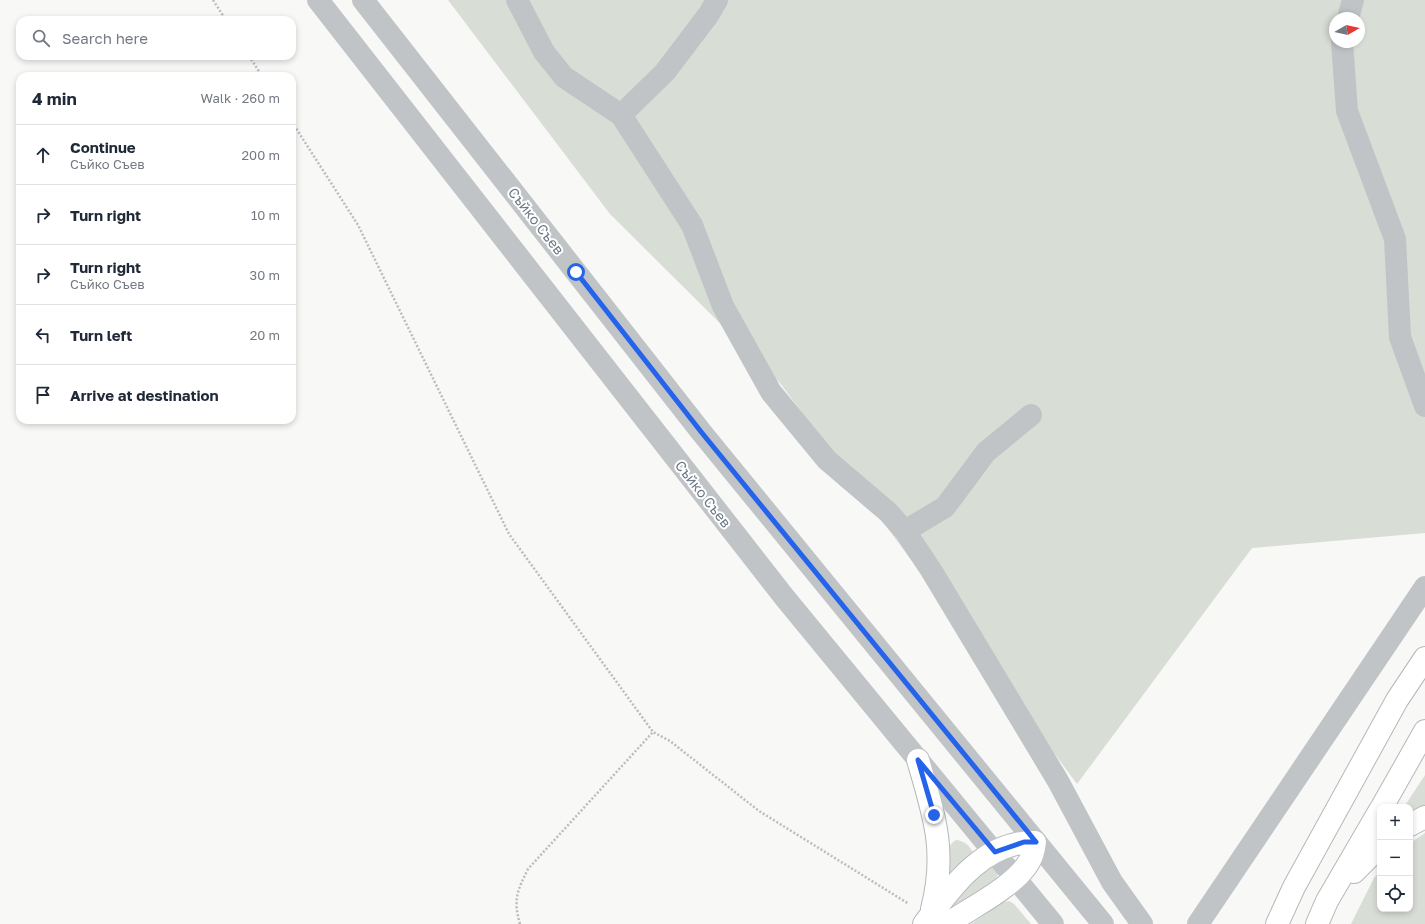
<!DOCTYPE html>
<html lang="en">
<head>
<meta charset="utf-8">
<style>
	:root { --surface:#fff; --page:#f2f2f3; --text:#1f2937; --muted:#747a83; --line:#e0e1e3 }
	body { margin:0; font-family:"Golos Text",sans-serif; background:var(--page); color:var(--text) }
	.controls { position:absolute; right:12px; bottom:12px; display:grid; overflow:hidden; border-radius:8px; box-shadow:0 2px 6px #0003 }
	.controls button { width:36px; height:36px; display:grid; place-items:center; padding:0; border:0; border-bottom:1px solid var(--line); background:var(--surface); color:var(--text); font:20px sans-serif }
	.compass { position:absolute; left:1329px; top:12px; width:36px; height:36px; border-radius:50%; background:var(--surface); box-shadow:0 2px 6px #0003; rotate:81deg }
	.stop { position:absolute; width:12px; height:12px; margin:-9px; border:3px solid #2563eb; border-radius:50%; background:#fff }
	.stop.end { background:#2563eb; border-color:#fff; box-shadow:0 1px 4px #0008 }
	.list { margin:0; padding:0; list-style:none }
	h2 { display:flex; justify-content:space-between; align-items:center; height:52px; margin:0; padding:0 16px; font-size:17px }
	h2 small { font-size:13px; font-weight:400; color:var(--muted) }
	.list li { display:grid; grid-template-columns:26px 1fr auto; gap:12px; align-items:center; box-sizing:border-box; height:60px; padding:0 16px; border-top:1px solid var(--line) }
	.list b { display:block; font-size:15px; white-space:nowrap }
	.list p { margin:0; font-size:13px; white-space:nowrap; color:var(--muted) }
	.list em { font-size:13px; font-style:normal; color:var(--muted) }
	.icon { flex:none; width:22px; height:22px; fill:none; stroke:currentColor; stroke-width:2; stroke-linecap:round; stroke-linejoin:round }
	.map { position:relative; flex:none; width:1425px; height:924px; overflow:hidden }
	.search { position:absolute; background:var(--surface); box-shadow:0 2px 6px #0003; left:16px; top:16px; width:280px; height:44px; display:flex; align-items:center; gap:10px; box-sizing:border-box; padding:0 14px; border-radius:12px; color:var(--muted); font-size:15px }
	.panel { position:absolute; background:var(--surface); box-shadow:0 2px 6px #0003; left:16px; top:72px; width:280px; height:352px; border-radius:12px }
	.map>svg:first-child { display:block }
	.green { fill:#d8ddd5; fill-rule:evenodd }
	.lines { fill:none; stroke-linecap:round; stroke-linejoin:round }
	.major-casing { stroke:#b4b8bb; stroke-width:24 }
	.path { stroke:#babdbf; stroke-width:2.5; stroke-dasharray:2 2; stroke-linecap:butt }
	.minor { stroke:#c0c4c7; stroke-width:22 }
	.major { stroke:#fff; stroke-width:22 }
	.route { stroke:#2563eb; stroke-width:5 }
	.labels { text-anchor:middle; stroke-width:4; stroke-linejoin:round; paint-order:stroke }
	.street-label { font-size:14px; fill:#6a7884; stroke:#fff }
</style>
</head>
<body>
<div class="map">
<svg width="1425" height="924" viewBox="0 0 1425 924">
	<rect width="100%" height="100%" fill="#f8f8f6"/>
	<path class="green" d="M448,0H1425V533L1252,548L1077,784L780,383L610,214ZM1335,18H1359V42H1335Z
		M1425,775V805L1410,813V807H1404Z
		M1425,833V924H1351L1374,878L1380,872V909H1410V843Z
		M956,840C965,841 970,846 973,853L949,873C947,862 945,846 956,840Z
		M992,866L999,871C997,887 964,901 951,909V906L962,887Z
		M1009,901L1014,904L1031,924H971L1004,902Z"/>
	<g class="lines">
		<g class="major-casing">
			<path id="major" d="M918,760C934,815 947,851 932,909
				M1382,807L1425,731
				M1410,825L1425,817
				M1354,872L1380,846
				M924,924C952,887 984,841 1035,842C1034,851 1032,858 1027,865C1011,888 971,908 947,924
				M1277,924L1294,887L1397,700L1425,658
				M1317,924L1327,901L1380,810"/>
		</g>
		<path class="path" d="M213,0L226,20
			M249,56L262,76
			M292,122L358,225L509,534L653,732L670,741L759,811L909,904
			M520,924C513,900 517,891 528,869L653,732"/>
		<path class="minor" d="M318,0L785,598L1053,924
			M363,0L702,433L1103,924
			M517,0L544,52L564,77L621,115L692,225L723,306L771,392L827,460L888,512L905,531L931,570L1058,781L1112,882L1142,924
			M1348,18L1353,0
			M1342,42L1347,111L1395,239L1400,337L1425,406
			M621,115L665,72L709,14L717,0
			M905,531L945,507L986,452L1031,415
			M1198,924L1425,587"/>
		<use href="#major" class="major"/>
	</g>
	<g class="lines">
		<path class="route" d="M576,272L702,433L1036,842H1024L995,852L918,760L934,815"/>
	</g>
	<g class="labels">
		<g class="street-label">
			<text transform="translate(536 221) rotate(52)" y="5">Съйко Съев</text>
			<text transform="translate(703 494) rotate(52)" y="5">Съйко Съев</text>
		</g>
	</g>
</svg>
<div class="controls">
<button>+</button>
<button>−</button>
<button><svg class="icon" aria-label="locate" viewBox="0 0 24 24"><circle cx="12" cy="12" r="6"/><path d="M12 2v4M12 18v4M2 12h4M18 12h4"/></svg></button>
</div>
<svg class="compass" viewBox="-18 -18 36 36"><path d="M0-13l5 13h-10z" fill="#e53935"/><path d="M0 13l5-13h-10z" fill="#747a83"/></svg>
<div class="stop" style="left:576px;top:272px"></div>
<div class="stop end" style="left:934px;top:815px"></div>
<div class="search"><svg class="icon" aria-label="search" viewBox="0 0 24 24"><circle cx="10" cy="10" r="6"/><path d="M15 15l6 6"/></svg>Search here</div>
<section class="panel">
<h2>4 min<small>Walk · 260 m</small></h2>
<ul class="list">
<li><svg class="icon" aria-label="ahead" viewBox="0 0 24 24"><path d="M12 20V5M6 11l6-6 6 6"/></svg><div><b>Continue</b><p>Съйко Съев</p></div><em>200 m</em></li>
<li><svg class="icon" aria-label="right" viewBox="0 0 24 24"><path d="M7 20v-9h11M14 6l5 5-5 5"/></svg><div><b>Turn right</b></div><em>10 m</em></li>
<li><svg class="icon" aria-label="right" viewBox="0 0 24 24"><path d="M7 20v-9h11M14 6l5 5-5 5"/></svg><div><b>Turn right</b><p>Съйко Съев</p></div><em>30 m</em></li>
<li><svg class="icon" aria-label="left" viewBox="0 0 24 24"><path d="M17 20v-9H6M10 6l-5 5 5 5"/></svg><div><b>Turn left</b></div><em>20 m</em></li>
<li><svg class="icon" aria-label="arrive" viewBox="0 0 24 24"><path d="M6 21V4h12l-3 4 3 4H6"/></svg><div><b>Arrive at destination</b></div></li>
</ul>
</section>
</div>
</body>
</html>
